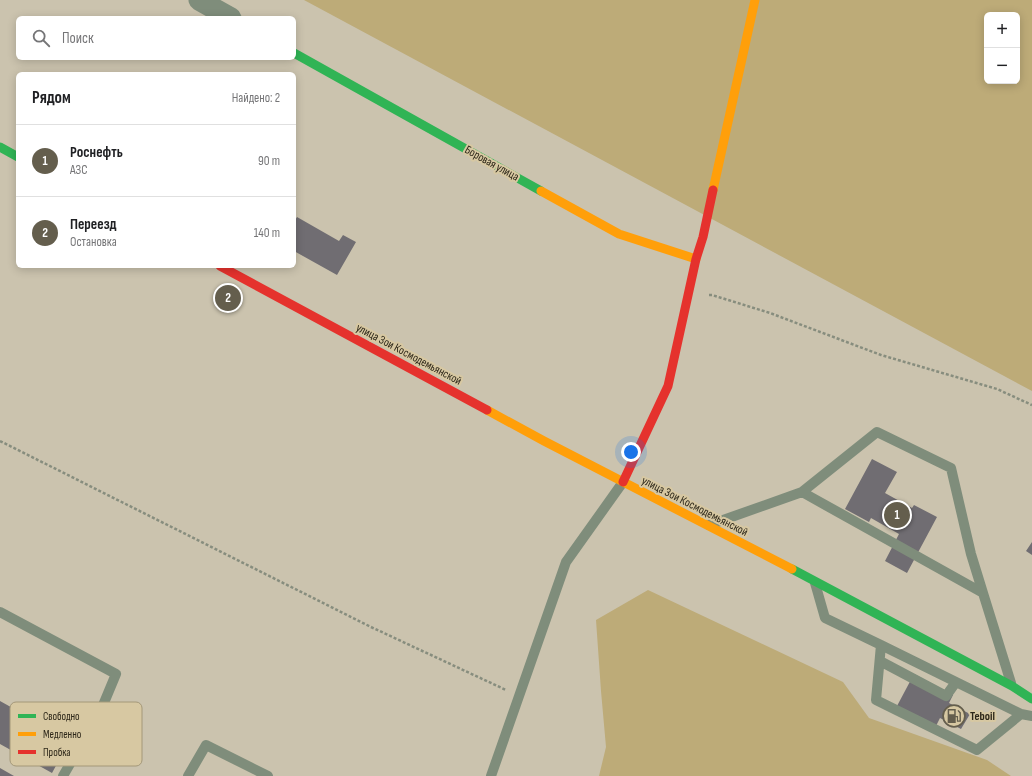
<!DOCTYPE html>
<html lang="ru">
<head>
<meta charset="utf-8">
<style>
	:root { --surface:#fff; --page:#f6f6f6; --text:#202124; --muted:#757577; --line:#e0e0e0; --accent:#645e4d }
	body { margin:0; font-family:"Sofia Sans Condensed",sans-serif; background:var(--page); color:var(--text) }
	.controls { position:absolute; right:12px; top:12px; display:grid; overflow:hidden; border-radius:6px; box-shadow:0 2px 10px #0003 }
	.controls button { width:36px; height:36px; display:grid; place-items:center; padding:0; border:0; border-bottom:1px solid var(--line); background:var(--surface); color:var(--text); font:20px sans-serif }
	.you { position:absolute; left:631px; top:452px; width:14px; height:14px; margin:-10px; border:3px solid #fff; border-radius:50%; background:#1a73e8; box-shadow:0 0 0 6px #1a73e833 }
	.badge { display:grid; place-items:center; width:26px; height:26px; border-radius:50%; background:var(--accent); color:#fff; font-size:13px; font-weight:700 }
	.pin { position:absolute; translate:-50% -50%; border:2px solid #fff; box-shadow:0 1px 4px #0006 }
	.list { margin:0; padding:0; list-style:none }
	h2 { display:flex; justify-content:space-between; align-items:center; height:52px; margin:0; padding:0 16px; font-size:17px }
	h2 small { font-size:13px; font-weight:400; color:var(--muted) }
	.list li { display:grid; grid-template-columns:26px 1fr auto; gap:12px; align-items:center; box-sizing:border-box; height:72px; padding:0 16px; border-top:1px solid var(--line) }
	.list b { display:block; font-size:15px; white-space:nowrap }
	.list p { margin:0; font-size:13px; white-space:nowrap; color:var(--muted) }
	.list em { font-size:13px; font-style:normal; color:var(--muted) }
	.icon { flex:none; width:22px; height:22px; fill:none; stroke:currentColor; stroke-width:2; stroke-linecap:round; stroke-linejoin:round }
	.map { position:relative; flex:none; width:1032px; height:776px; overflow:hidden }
	.search { position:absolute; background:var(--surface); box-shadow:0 2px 10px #0003; left:16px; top:16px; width:280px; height:44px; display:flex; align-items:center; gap:10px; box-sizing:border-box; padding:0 14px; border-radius:6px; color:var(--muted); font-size:15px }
	.panel { position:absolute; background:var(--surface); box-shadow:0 2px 10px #0003; left:16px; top:72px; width:280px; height:196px; border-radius:6px }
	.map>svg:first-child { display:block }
	.green { fill:#bdab78; fill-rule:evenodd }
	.building { fill:#706d72 }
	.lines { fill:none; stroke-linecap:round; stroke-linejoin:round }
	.path { stroke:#878d7e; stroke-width:2.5; stroke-dasharray:3 2; stroke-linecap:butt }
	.lane { stroke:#7f8d7b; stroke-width:10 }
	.street { stroke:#7f8d7b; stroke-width:21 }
	.fast { stroke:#30b455; stroke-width:9 }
	.slow { stroke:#ff9f0a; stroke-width:9 }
	.jam { stroke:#e5322d; stroke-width:9 }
	.labels { text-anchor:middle; stroke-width:4; stroke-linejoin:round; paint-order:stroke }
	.street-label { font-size:12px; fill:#2d2719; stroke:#d7c8a2 }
	.poi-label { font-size:12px; font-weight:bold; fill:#2d2719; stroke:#d7c8a2; text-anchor:start }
	.key { fill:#d7c8a2; stroke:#a49879; stroke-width:1 }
	.key-label { font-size:11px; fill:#2d2719 }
</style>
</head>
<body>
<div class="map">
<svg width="1032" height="776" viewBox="0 0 1032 776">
	<rect width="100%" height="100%" fill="#cbc3ae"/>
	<path class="green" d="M304,0H1032V391ZM987,15H1017V81H987Z
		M648,590L843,682L869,718L987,760L1011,776H599L606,747L601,691L596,620Z"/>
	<path class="building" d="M297,217L339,241L343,235L356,242L337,275L294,251V222Z
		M872,459L897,472L885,493L912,508L914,505L937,517L907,573L885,561L899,534L871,518L869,522L845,509Z
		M1032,542V555L1026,551Z
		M914,674L953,695L949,703L970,714L961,729L940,718L936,726L897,706Z
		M0,701L70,740L52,773L0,744Z
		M0,768L14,776H0Z"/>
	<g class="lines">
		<path class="path" d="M709,295H712L770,313L881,355L997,389L1032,405
			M0,441L371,627L506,690"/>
		<path class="lane" d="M802,492L877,432L951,468L971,554L983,593
			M709,525L802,492L983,593L1011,683
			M815,583L825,618L881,645L876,700L977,750L1021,714L1032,716
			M0,612L116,674L101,710L63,776
			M881,645L1021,714
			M880,661L946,696L956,682
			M188,776L206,745L268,776
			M491,776L566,562L623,482"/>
		<path class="street" d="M199,0L231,18"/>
		<path class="fast" d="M294,53L541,191
			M0,147L18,157
			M792,569L1012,686L1032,699"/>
		<path class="slow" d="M713,190L755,0
			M541,191L619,234L696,259
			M487,410L544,441L792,569"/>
		<path class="jam" d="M220,266L487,410
			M623,482L668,386L696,259L703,237L713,190"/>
	</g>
	<defs>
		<g id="fuel-ring" transform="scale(1.15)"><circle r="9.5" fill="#d7c8a2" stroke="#645e4d" stroke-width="1.5"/><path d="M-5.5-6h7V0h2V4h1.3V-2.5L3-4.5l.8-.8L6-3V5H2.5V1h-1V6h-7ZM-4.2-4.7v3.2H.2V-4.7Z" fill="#645e4d"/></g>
	</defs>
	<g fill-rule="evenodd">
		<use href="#fuel-ring" x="954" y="716"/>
	</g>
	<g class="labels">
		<g class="street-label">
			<text transform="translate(492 163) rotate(29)" y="4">Боровая улица</text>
			<text transform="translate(409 354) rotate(28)" y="4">улица Зои Космодемьянской</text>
			<text transform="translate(695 506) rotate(27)" y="4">улица Зои Космодемьянской</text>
		</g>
		<g class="poi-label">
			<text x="970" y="720">Teboil</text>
		</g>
	</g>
	<rect x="10" y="702" width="132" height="64" rx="6" class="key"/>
	<rect x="18" y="714" width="18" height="4" fill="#30b455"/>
	<rect x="18" y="732" width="18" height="4" fill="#ff9f0a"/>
	<rect x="18" y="750" width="18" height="4" fill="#e5322d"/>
	<g class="key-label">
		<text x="43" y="720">Свободно</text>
		<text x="43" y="738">Медленно</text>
		<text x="43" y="756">Пробка</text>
	</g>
</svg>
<div class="controls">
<button>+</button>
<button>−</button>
</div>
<div class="you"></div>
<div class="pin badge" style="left:897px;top:515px">1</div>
<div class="pin badge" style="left:228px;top:298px">2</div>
<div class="search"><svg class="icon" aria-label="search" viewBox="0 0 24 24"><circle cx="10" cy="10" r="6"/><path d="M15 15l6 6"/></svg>Поиск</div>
<section class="panel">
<h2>Рядом<small>Найдено: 2</small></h2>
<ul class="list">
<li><span class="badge">1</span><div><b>Роснефть</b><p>АЗС</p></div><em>90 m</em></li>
<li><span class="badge">2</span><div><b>Переезд</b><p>Остановка</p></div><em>140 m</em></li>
</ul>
</section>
</div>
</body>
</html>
